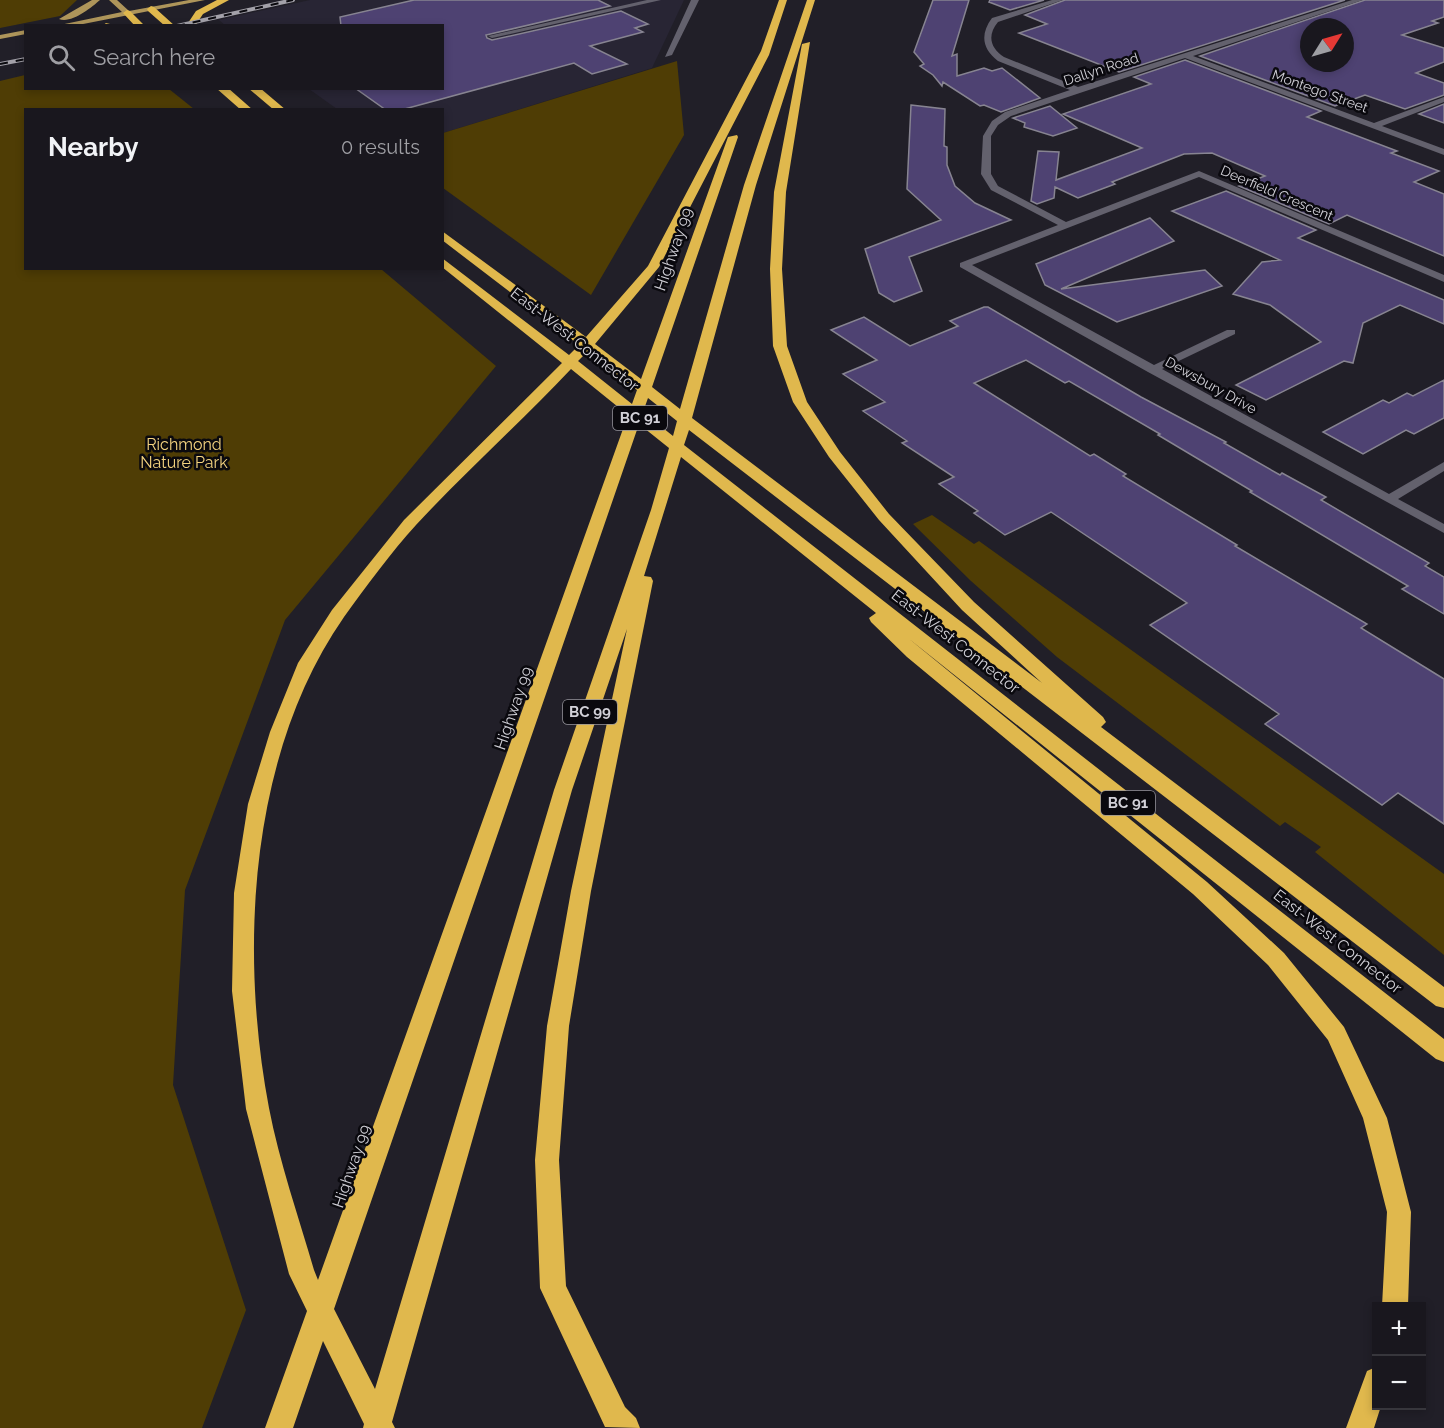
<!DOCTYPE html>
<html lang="en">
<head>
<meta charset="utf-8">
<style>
	:root { --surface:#19171e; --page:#26242b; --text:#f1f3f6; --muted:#9f9fa4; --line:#37363c }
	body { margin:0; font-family:Raleway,sans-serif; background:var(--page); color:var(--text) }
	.controls { position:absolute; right:18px; bottom:18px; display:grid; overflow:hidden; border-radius:0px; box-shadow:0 3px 9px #0003 }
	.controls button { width:54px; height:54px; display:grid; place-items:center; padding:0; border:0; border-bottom:2px solid var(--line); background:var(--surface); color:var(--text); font:30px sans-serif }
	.compass { position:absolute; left:1300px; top:18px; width:54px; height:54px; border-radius:50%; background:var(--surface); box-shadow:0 3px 9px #0003; rotate:53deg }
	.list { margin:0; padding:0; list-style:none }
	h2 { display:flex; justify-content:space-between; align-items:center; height:78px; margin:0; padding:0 24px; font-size:26px }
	h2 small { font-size:20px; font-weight:400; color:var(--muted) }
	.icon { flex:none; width:33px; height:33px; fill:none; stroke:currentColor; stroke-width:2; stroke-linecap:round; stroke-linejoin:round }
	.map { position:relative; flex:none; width:1444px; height:1428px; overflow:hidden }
	.search { position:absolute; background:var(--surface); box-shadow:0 3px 9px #0003; left:24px; top:24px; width:420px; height:66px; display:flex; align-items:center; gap:15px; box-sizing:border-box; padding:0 21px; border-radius:0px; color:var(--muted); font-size:22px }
	.panel { position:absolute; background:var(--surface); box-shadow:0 3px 9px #0003; left:24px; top:108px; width:420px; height:162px; border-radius:0px }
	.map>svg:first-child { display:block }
	.built { fill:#282534 }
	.green { fill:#4f3d05 }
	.building { fill:#4e4272; stroke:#878491; stroke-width:1.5; fill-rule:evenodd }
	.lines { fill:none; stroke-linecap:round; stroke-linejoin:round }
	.minor { fill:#63616d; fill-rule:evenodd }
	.major { fill:#ae955a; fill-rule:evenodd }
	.highway { fill:#e0b84d; fill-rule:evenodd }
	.rail-casing { stroke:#a3a1a9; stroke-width:4 }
	.rail { stroke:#0a090e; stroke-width:2; stroke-dasharray:8; stroke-linecap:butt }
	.labels { text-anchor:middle; stroke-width:5; stroke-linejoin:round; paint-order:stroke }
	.far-street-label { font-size:14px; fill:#d1d0d7; stroke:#0a090e }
	.shield { fill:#0a090e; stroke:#95949b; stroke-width:1.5 }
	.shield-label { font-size:15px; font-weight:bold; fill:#d1d0d7 }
	.street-label { font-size:16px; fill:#d1d0d7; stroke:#0a090e }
	.park-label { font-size:16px; fill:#f4d37f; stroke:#0a090e }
</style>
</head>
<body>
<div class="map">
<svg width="1444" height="1428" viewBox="0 0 1444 1428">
	<rect width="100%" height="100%" fill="#211f28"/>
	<path class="built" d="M310,0H684L652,68L443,133L442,110L337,109L309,89L442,88V26H226L219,20Z"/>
	<path class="green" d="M0,0H77L60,16L0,28Z
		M677,61L684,135L591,295L443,188V133Z
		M25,75L26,88L169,89L194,109L26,110V268L381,269L496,366L285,620L185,890L173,1085L246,1310L202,1428H0V81Z
		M932,515L974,544L979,541L1444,874V955L1315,852L1321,847L1285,822L1280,826L1057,657L971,581L913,524Z"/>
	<path class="building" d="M414,0H598L610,6L486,35L487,38L492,40L621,11L648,24L635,28L643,32L590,46L627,64L592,74L574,63L401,110H386L355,88H442V26H341L340,17Z
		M933,0H969L952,56L957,54V76L984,68L992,71L1002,68L1040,98L1001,112L984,105L980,106L943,82L942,86L933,75L920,66L924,64L914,52Z
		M990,0H1044L1010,10L989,2Z
		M1065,0H1345L1119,72L1019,33L1047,24L1025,15Z
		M1365,0H1444V17L1432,21L1438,23L1402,35L1444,48V62L1416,73L1444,83V95L1405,109L1365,95L1335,106L1200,56ZM1309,27H1345V63H1309Z
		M1185,60L1321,111L1307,117L1397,151L1391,153L1439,171L1414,182L1444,194V256L1347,215L1329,224L1239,186L1265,176L1212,153L1184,154L1112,182L1115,184L1078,198L1055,187L1054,198L1037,204L1031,201L1038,151L1059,152L1056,180L1142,148L1063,114L1151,84L1134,77Z
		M1444,104V123L1419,114Z
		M911,105L945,109L944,146L947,147V165L955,186L975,203L1011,220L909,257L922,291L894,302L879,293L865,249L941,220L907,189Z
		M1050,106L1077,128L1053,136L1024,127L1025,123L1013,118Z
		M1226,191L1316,230L1298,238L1444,300V324L1400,305L1363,323L1353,363L1344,361L1266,400L1236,385L1321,342L1270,305L1233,294L1262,262L1280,260L1172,211Z
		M1150,218L1174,241L1061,289L1205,270L1222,286L1117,322L1045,285L1036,264Z
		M984,307H988L1141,397L1226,442L1224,443L1280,475L1282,473L1326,497L1321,500L1429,563L1425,566L1444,577V614L1402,589L1408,586L1250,492L1252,491L1158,435L1160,434L1069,381L1065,383L1026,360L974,383L1090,456L1094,454L1126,474L1123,476L1237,545L1235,546L1367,624L1361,628L1444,679V824L1398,793L1382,805L1265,724L1279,714L1150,625L1187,603L1051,512L1005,535L974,513L978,511L939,484L954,477L902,443L907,441L863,411L885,402L843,374L877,360L831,330L864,317L910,346L958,326L950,321Z
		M1444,380V418L1414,434L1406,430L1363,454L1323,432L1383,400L1389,403L1407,393L1413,396Z"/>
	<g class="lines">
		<path class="minor" d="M647,0H661L492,38L488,36Z
			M691,0H699L672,55L665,57Z
			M1052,0H1063L998,22C987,35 990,48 1004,57L1078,87L1352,0H1363L1193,56L1374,123L1444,97V102L1382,126L1444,149V155L1185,58L1011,116L998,125L991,136V174L998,186L1066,222L1199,171L1444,275V282L1199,177L972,265L1154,365L1227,330H1235V334L1162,369L1389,494L1444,462V471L1398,499L1444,524V533L1148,372L960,267V263L1058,225L991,190L981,174L983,136L992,121L1005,112L1070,90L998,61C982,49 980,34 992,18Z"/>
		<path class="major" d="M92,0H100C91,8 71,24 59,19Z
			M109,0H117L129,11L189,0H205L73,26H55L122,12Z
			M26,30V34L0,39V35Z"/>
		<path class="highway" d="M217,0H229L203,14L195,26H186L196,11Z
			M779,0H787L769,55L659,267L595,344L641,379L728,137L737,135L738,137L652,387L680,409L744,185L807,0H815L756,185L692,418L1042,683L962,610L879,520L829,457L793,402L773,346L770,269L774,192L802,44L810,42L786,192L782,269L787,346L807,402L840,452L889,514L974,602L1103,717L1106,722L1101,727L1444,987V1008L1436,1006L689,430L684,445L1444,1039V1062L1436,1059L908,638L1207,882L1284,953L1344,1027L1387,1118L1411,1212L1408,1306H1382L1387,1212L1363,1118L1328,1040L1268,965L1193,894L907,657L871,622L869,618L876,613L681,457L644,576L651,577L653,581L591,891L569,1026L559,1160L566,1286L625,1407L636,1418L640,1428L605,1427L540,1288L535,1160L547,1026L571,891L627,629L572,790L392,1422L395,1428H363L364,1424L323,1341L293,1428H265L307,1311L289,1274L246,1109L232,991L234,893L248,804L270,732L298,663L332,610L404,520L562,363L442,267V258L569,355L579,345L442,240V231L586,337L648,266L761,51ZM587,352L637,390L632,404L578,361ZM571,369L628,415L318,1280L314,1270C299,1218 279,1161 269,1108C239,950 249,753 344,617C365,588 392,551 416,525C466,471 520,423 571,369ZM648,398L677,421L673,436L643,412ZM639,424L669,448L651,510L554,790L375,1389L334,1309Z
			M151,6L154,7L175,26H165L148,11L147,9Z
			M127,10L130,11L145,26H135L123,13Z
			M106,23L110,24L111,26H102Z
			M216,88H228L253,110H241Z
			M248,88H260L286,110H274Z
			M1376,1367V1406H1381L1374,1428H1346L1367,1371Z"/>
		<g class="rail-casing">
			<path id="rail" d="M177,26L293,0
				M0,64L26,59"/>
		</g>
		<use href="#rail" class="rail"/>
	</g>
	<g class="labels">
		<g class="far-street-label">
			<text transform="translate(1101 69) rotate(-18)" y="5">Dallyn Road</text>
			<text transform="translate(1320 91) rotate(20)" y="5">Montego Street</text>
			<text transform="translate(1277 193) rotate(23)" y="5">Deerfield Crescent</text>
			<text transform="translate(1211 385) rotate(29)" y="5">Dewsbury Drive</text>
		</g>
		<g class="shield">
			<rect x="613" y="406" width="54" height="24" rx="4.5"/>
			<rect x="563" y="700" width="54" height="24" rx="4.5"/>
			<rect x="1101" y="791" width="54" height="24" rx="4.5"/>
		</g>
		<g class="shield-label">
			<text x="640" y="423">BC 91</text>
			<text x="590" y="717">BC 99</text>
			<text x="1128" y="808">BC 91</text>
		</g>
		<g class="street-label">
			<text transform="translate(673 249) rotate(-71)" y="6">Highway 99</text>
			<text transform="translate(575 339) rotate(38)" y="6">East-West Connector</text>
			<text transform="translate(956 641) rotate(38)" y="6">East-West Connector</text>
			<text transform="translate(513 708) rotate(-71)" y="6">Highway 99</text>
			<text transform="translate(1338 941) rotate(38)" y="6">East-West Connector</text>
			<text transform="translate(351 1166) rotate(-71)" y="6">Highway 99</text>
		</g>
		<g class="park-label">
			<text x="184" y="450">Richmond<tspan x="184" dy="18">Nature Park</tspan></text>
		</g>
	</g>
</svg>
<div class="controls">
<button>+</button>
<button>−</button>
</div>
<svg class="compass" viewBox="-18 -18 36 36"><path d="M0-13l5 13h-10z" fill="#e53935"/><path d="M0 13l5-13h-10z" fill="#9f9fa4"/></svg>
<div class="search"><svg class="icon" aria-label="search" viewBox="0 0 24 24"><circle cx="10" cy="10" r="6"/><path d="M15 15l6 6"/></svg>Search here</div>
<section class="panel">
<h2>Nearby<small>0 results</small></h2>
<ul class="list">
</ul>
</section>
</div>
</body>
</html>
